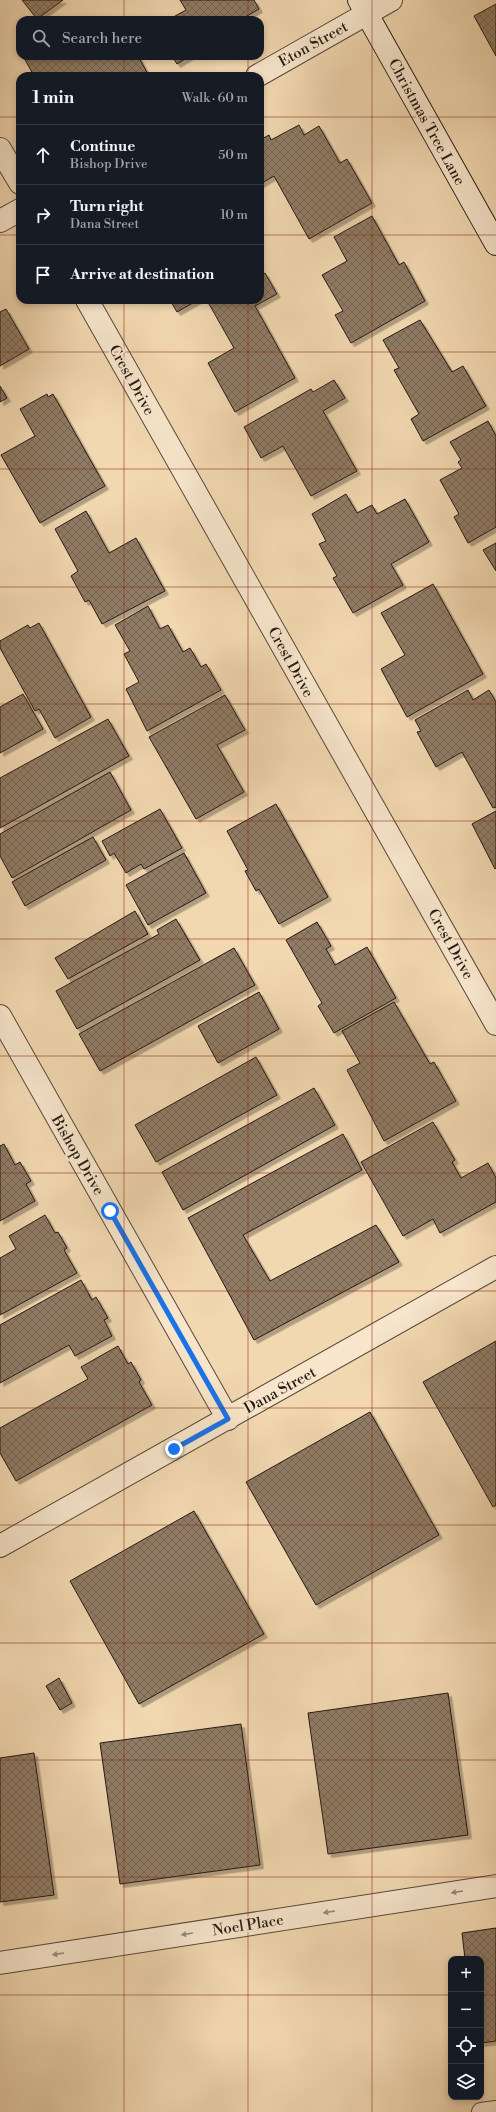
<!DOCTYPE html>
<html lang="en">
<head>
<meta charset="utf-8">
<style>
	:root { --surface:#171b24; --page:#20242c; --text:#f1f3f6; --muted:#9ea1a6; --line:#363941 }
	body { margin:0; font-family:"Libre Bodoni",serif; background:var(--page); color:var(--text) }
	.controls { position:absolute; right:12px; bottom:12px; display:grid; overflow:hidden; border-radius:8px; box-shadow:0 2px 6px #0003 }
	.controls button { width:36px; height:36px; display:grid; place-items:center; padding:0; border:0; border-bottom:1px solid var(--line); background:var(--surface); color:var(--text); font:20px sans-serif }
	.stop { position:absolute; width:12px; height:12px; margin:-9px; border:3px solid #1a73e8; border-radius:50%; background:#fff }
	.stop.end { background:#1a73e8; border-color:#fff; box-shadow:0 1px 4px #0008 }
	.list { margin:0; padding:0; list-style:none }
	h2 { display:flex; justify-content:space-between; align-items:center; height:52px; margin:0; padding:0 16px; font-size:17px }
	h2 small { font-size:13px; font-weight:400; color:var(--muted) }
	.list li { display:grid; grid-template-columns:26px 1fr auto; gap:12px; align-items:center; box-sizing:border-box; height:60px; padding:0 16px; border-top:1px solid var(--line) }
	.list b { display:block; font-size:15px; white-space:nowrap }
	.list p { margin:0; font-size:13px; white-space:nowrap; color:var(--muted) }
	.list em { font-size:13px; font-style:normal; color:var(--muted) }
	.icon { flex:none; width:22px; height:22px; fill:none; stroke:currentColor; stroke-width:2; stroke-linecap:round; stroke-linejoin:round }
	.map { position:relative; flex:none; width:496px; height:2112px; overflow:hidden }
	.search { position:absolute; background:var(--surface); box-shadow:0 2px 6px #0003; left:16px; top:16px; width:248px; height:44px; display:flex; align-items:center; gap:10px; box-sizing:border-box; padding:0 14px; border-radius:12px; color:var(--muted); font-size:15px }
	.panel { position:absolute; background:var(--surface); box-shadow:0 2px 6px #0003; left:16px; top:72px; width:248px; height:232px; border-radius:12px }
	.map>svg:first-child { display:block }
	.building { fill:url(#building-cross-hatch); stroke:#251913; filter:url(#shadow) }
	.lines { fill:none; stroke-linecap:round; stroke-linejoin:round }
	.lane-casing { stroke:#58493a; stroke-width:20 }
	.street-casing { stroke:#58493a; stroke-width:24 }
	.secondary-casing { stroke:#251913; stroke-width:24 }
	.lane { stroke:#f7e6cc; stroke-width:18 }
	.street { stroke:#f7e6cc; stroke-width:22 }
	.secondary { stroke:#f7e6cc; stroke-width:22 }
	.oneway { fill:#988a79 }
	.route { stroke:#1a73e8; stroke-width:5 }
	.grid { fill:none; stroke:#8f2418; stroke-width:1; stroke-opacity:0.55 }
	.labels { text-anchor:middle; stroke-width:4; stroke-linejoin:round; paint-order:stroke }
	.street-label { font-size:15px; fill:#251913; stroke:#f7e6cc }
</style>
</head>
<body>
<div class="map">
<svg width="496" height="2112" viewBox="0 0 496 2112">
	<defs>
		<pattern id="building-cross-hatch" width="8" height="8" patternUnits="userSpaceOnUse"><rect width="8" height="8" fill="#907c65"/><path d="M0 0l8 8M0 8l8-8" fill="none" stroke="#756552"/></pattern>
		<filter id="shadow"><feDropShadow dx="3.5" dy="3.5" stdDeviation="0" flood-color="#0004"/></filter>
	</defs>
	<rect width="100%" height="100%" fill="#f2d8b1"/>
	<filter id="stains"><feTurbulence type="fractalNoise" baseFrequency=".005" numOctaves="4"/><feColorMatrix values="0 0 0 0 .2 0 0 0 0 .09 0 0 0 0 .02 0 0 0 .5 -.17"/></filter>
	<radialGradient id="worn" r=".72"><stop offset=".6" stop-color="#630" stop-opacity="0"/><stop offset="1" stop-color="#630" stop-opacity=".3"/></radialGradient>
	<path class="building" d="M22,0H63L37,19Z
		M180,0H254L259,9L240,20H168L186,10Z
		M496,4V56L474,16Z
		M23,56H138L149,76H34Z
		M172,56H190L177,64Z
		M299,125L304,135L319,126L340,163L347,159L372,203L309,239L274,176L260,184V140L269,135L271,140Z
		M372,216L399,265L404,262L425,301L351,343L335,315L343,311L322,275L347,261L334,237Z
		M265,273L277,294L255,306L295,378L235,412L208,363L234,348L209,304L217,300H260V276Z
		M170,300H198L177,312Z
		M6,309L29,349L0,366V312Z
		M420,320L452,372L463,366L486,406L423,441L411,419L419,414L394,370L399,368L383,340Z
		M334,380L345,398L323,411L357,471L311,496L283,446L261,458L244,427L311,389L313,392Z
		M0,386L7,398L0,402Z
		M47,394L48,397L53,394L105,486L40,523L1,455L35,436L20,409Z
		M488,421L496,436V527L468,543L454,517L459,514L440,480L462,468L458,462L461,460L450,442Z
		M346,494L357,513L372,505L377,514L405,499L429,542L391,564L403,585L353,613L333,578L337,576L319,544L326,541L312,514Z
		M86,511L109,553L136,538L165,591L102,624L89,600L85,602L71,576L78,571L55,529Z
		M496,543V571L483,550Z
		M433,584L483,674L407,717L381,669L405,655L381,613Z
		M148,606L160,629L168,625L183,652L190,648L201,667L206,664L221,690L147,731L126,689L139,682L124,654L130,651L115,625Z
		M39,623L91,717L55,738L39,709L35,711L0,648V641L28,625L30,628Z
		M468,690L473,700L489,690L496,702V807L493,808L462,752L436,767L417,732L421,731L415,720Z
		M23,694L43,729L0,753V707Z
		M225,695L245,730L217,745L244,792L196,819L149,737Z
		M108,719L129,756L0,828V778Z
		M110,772L131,810L12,878L0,856V834Z
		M276,804L328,897L279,924L259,889L256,891L245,871L248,870L227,831Z
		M160,809L182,848L144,869L141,864L126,873L114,853L110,856L102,841Z
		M496,811V868L495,869L472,824Z
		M93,837L106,860L25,906L12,882Z
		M184,853L206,893L148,925L126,885Z
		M135,911L148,934L68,979L55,958Z
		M176,919L200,960L77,1029L56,991L159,934L157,930Z
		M317,922L331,946L326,949L335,965L367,947L396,998L334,1033L318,1006L322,1003L286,940Z
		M234,948L255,985L100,1071L79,1034Z
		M259,992L279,1029L218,1063L198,1026Z
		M394,1002L430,1064L434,1062L456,1101L384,1141L347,1070L360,1063L342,1031Z
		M256,1057L277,1095L156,1162L135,1125Z
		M314,1088L335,1125L183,1210L162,1172Z
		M433,1122L455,1160L452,1162L461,1178L488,1163L496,1178V1202L440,1233L433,1219L403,1236L361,1162Z
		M343,1134L362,1170L243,1235L270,1281L376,1225L399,1262L254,1340L188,1218Z
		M4,1144L15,1165L20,1162L31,1181L26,1184L35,1201L0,1221V1146Z
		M45,1215L55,1233L58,1232L67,1248L64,1250L77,1273L0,1315V1258L16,1249L9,1236Z
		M81,1280L92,1300L96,1297L108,1318L104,1320L112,1336L75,1356L69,1345L0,1383V1325Z
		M496,1341V1505L493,1507L423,1382Z
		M118,1346L128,1364L131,1362L141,1380L139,1382L152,1405L16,1481L0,1453V1428L88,1379L81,1367Z
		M370,1412L439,1535L316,1605L246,1482Z
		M194,1511L264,1634L139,1704L70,1581Z
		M59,1678L72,1703L60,1710L46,1686Z
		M448,1693L468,1835L328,1854L308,1713Z
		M241,1724L260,1865L120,1884L100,1743Z
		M34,1753L54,1895L0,1902V1758Z
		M496,1928V2041L481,2043V1959H465L462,1933Z"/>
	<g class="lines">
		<g class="lane-casing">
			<path id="lane" d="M481,2112L496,2110"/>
		</g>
		<g class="street-casing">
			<path id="street" d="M257,76L391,0
				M0,149L20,183
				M0,221L20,210
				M87,300L496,1024
				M0,1016L228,1419
				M0,1546L496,1267
				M0,1963L496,1886"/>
		</g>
		<g class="secondary-casing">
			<path id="secondary" d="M359,0L496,244"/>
		</g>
		<use href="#lane" class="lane"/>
		<use href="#street" class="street"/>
		<use href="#secondary" class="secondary"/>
	</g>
	<defs><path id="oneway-solid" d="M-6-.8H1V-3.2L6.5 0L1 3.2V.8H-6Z"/></defs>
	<g class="oneway">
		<use href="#oneway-solid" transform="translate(457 1892) rotate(171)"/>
		<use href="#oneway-solid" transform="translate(329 1912) rotate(171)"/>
		<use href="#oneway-solid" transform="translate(187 1934) rotate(171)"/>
		<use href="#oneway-solid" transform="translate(58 1954) rotate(171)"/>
	</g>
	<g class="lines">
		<path class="route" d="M110,1211L228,1419L174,1449"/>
	</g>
	<path class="grid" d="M124,0V20M248,0V20M372,0V2112M124,56V76M248,56V76M0,117H20M260,117H496M0,235H20M260,235H496M124,300V2112M248,300V2112M0,352H496M0,469H496M0,587H496M0,704H496M0,821H496M0,939H496M0,1056H496M0,1173H496M0,1291H496M0,1408H496M0,1525H496M0,1643H496M0,1760H496M0,1877H496M0,1995H451M481,1995H496"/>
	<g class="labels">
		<g class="street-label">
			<text transform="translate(313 44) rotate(-29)" y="5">Eton Street</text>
			<text transform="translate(427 122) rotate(61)" y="5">Christmas Tree Lane</text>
			<text transform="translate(132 380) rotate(61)" y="5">Crest Drive</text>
			<text transform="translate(291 662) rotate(61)" y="5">Crest Drive</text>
			<text transform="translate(451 944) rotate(61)" y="5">Crest Drive</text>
			<text transform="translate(78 1155) rotate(60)" y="5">Bishop Drive</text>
			<text transform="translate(280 1390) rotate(-29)" y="5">Dana Street</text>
			<text transform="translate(248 1925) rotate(-9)" y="5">Noel Place</text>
		</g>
	</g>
	<rect width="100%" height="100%" filter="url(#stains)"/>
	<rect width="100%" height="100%" fill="url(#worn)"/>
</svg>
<div class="controls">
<button>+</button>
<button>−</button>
<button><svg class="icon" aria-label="locate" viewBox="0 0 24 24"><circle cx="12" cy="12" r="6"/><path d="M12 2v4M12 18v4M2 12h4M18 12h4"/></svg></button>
<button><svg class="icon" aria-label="layers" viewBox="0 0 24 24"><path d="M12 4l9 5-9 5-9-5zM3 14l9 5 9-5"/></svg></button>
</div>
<div class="stop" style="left:110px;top:1211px"></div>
<div class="stop end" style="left:174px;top:1449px"></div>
<div class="search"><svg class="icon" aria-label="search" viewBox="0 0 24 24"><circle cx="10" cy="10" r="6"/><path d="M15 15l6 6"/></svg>Search here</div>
<section class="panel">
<h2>1 min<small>Walk · 60 m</small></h2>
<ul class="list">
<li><svg class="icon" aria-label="ahead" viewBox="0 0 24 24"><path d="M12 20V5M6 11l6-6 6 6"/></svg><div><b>Continue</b><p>Bishop Drive</p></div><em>50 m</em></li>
<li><svg class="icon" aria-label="right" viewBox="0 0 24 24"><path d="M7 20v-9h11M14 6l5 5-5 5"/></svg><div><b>Turn right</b><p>Dana Street</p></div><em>10 m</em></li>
<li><svg class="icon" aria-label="arrive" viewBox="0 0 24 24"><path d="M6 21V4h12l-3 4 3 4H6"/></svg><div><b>Arrive at destination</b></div></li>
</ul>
</section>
</div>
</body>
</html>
